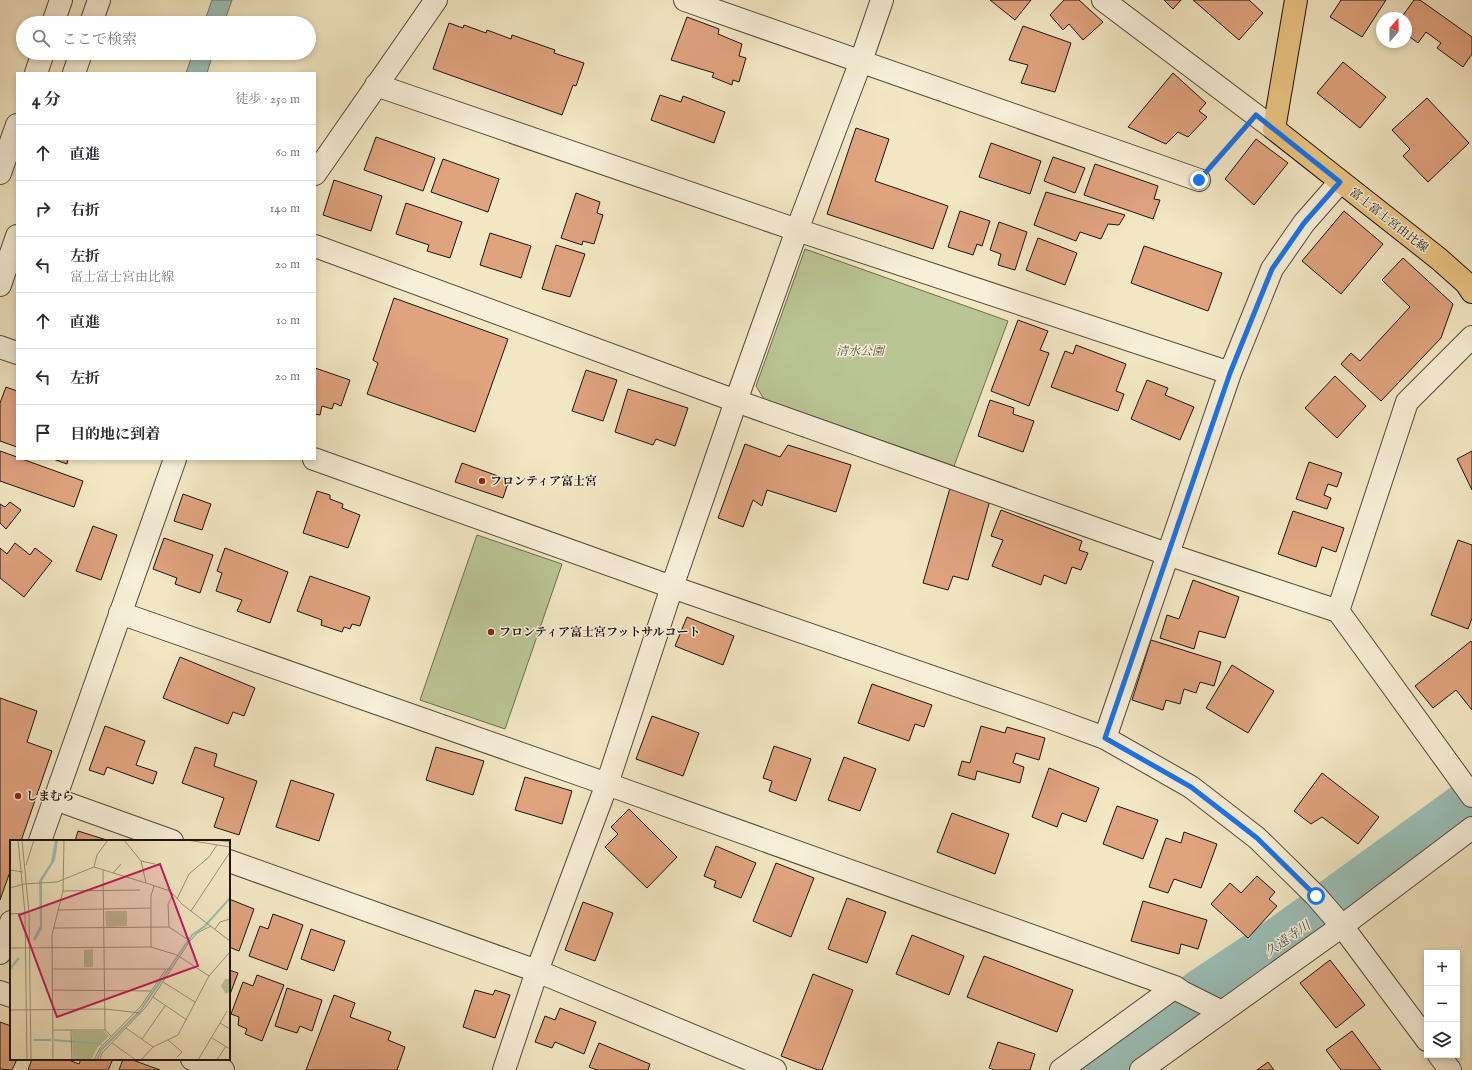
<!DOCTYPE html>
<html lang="ja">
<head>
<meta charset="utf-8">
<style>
	:root { --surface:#fff; --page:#f2f2f3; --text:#2b2b33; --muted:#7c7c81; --line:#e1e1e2 }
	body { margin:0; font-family:"IM FELL English","Noto Serif JP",serif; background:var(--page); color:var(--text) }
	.controls { position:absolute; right:12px; bottom:12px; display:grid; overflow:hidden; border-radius:0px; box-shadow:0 2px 6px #0003 }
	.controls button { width:36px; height:36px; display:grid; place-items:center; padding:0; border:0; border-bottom:1px solid var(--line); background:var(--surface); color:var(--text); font:20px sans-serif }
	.compass { position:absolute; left:1376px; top:12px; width:36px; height:36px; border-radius:50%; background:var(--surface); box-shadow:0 2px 6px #0003; rotate:20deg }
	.stop { position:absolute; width:12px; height:12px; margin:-9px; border:3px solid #1a73e8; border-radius:50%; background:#fff }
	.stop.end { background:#1a73e8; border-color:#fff; box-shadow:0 1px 4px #0008 }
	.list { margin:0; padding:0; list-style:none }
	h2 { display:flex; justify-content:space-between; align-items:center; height:52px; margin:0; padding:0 16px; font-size:17px }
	h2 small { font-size:13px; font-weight:400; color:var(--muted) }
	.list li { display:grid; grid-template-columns:26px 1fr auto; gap:12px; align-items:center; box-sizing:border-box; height:56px; padding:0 16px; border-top:1px solid var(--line) }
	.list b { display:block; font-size:15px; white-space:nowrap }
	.list p { margin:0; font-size:13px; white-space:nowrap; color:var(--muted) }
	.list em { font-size:13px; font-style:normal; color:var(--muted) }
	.icon { flex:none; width:22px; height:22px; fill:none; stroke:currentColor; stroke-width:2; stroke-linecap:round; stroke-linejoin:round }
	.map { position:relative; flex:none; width:1472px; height:1070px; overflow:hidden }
	.search { position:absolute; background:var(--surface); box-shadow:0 2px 6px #0003; left:16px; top:16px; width:300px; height:44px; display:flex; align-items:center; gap:10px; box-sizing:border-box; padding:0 14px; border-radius:22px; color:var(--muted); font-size:15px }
	.panel { position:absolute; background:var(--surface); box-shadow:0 2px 6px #0003; left:16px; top:72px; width:300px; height:388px; border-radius:0px }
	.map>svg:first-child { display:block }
	.green { fill:#bac594; stroke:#6c6c52 }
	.water { fill:#9bbfb6; stroke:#697a73 }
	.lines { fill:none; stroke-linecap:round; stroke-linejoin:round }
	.river { stroke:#9bbfb6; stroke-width:52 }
	.building { fill:#dfa37e; stroke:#1e130f }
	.minor-casing { stroke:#53483c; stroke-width:24 }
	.tertiary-casing { stroke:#53483c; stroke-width:24 }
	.primary-casing { stroke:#1e130f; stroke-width:24 }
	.path { stroke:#1e130f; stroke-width:2.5; stroke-dasharray:3 2; stroke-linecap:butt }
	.minor { stroke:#f7efd8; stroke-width:22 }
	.tertiary { stroke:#f7efd8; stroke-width:22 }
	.primary { stroke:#e9c482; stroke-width:22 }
	.route { stroke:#1a73e8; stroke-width:5 }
	.poi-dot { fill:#8f2418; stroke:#f7efd8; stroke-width:1.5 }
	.labels { text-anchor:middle; stroke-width:3; stroke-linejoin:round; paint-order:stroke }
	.street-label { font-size:12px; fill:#1e130f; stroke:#f7efd8 }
	.park-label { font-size:12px; font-style:italic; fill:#55513e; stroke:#f7efd8 }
	.poi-label { font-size:12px; font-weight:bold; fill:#1e130f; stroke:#f7efd8; text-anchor:start }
	.water-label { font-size:13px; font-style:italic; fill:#4a4f49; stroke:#f7efd8 }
	.inset-river { fill:none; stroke:#9bbfb6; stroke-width:2 }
	.inset-road { fill:none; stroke:#9d927b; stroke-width:1 }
	.view { fill:#c2185b; fill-opacity:0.15; stroke:#c2185b; stroke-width:2 }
	.inset-edge { fill:none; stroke:#1e130f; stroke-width:2 }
</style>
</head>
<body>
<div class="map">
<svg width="1472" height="1070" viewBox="0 0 1472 1070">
	<rect width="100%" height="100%" fill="#f2e7c3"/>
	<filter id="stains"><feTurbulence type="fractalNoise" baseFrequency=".005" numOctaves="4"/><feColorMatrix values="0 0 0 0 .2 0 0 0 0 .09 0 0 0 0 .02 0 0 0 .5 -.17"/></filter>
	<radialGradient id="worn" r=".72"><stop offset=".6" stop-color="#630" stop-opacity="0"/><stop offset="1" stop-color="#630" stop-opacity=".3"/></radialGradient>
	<path class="green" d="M805,249L1008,321L954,466L764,399L756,386Z
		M477,535L562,564L505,729L420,700Z"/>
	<path class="water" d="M212,0H232L224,23H204Z
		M193,53H213L207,73H186Z"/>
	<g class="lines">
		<path class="river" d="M1102,1070L1203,994L1280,943L1472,804"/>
	</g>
	<path class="building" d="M990,0H1031L1015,20Z
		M1064,0H1079L1103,22L1083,40L1069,24L1063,30L1050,15Z
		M1164,0H1181L1173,9Z
		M1193,0H1249L1263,13L1239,40Z
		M1341,0H1386L1362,37L1330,17Z
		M1414,0H1420L1472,37V54L1463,67L1437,48L1441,43L1426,32L1418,43L1406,34V30L1410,25L1406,22V18H1401Z
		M687,17L719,29L718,34L742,44L739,56L746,58L739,82L733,80L732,85L712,77L714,73L671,60Z
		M449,23L463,28L464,25L486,33L487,30L511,39L512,35L555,50L554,53L584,63L576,86L573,85L562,115L433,69Z
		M1023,26L1071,43L1055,92L1021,83L1028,65L1009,60Z
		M1343,62L1386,97L1360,128L1317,93Z
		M1173,73L1206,103L1199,111L1207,117L1188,137L1178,132L1166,144L1128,127Z
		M660,95L681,102L683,96L725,112L714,143L651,120Z
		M1427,98L1469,143L1428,182L1403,156L1410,149L1392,130Z
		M856,128L889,139L875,181L948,206L933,249L827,214Z
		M376,137L435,158L423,191L364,170Z
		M1256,139L1288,163L1254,205L1225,179Z
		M991,143L1041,161L1030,194L979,177Z
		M1053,157L1085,168L1075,193L1044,181Z
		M443,159L499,179L488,212L431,192Z
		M1095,164L1158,186L1154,199L1160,200L1153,219L1084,195Z
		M334,180L382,196L371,231L323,215Z
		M1046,192L1125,215L1119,225L1108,224L1101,239L1080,232L1076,241L1034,225Z
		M576,193L600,202L597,213L603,215L594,244L583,241L582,245L561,238Z
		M406,203L462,222L450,258L427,251L429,245L396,234Z
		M960,211L990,221L982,246L977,244L973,255L948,247Z
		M1344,211L1383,244L1341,294L1302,261Z
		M999,222L1027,232L1015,270L998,265L1001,254L990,250Z
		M490,233L531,246L521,278L480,265Z
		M1038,238L1077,253L1065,285L1026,270Z
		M556,245L585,254L570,297L542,289Z
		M1144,246L1222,273L1208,311L1131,283Z
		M1403,258L1453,304L1441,338L1381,401L1341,364L1351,353L1360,361L1410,307L1382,280Z
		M394,298L508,339L475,432L367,394L378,363L373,360Z
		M1018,320L1048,331L1040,350L1049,353L1029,406L991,391Z
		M1076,345L1126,364L1116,391L1124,394L1118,411L1051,387L1065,351L1073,354Z
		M315,368L350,380L341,406L334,403L332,409L322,406L320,415L315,414Z
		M586,370L617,380L603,421L572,411Z
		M1335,376L1366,406L1337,438L1305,408Z
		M1147,380L1168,388L1165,395L1194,407L1180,440L1131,419Z
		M6,387L17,391V447L0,441V403Z
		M628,389L688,408L675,446L656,439L653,445L615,432Z
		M990,400L1014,408L1013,414L1034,421L1023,452L978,436Z
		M745,444L780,457L788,445L851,465L836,512L767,490L762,506L753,500L743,527L718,518Z
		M0,451L17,457V459H22L83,481L74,507L0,481Z
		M1472,451V490L1457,459Z
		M53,459H68L67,464Z
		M1309,462L1342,473L1337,487L1328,484L1324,495L1331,498L1327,509L1296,499Z
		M462,463L509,480L503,498L455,482Z
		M950,488L990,500L968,580L953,576L948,590L923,583Z
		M317,491L330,495V499L343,504L342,508L360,515L348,548L303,533Z
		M183,494L211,504L202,530L174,521Z
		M10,502L21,510L6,529L0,523V504L5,507Z
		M1001,510L1082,541L1079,550L1088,553L1081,570L1072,567L1066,584L1044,575L1041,585L992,566L1003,540L991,536Z
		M1293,511L1344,528L1336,552L1322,547L1316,567L1278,554Z
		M93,526L117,535L101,580L76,571Z
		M164,538L213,555L200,593L175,584L177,578L153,569Z
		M1458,540L1472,545V618L1468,629L1431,615Z
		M15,543L30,555L35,548L52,561L24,597L0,578V548L7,554Z
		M225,548L288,572L270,623L237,611L242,600L216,591L222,573L217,571Z
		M310,576L370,597L360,626L352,624L350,629L344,627L342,632L321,625L322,620L297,611Z
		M1193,580L1239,597L1225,638L1199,631L1194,649L1160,638L1167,615L1179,619Z
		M687,617L734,636L723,665L675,646Z
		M1151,640L1221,662L1214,686L1200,682L1196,693L1184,689L1180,704L1166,700L1163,710L1132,700Z
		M1471,641L1472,643V710L1456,690L1433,708L1415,686Z
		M180,657L255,688L244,716L233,712L228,724L163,698Z
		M1232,665L1274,691L1248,733L1206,708Z
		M872,684L932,705L924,727L915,724L909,741L858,723Z
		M0,698L37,711L27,742L52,751L21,841H11V869L0,900Z
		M652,716L699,733L683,776L636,759Z
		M105,726L145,741L136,765L157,772L153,784L107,767L104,775L89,770Z
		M981,726L1005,733L1007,727L1045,738L1039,760L1016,753L1013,763L1024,767L1020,783L977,771L975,780L958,775L962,761L970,763Z
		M774,746L811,759L796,801L769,791L772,781L763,778Z
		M195,747L217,754L214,766L257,781L239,835L214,827L224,798L182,783Z
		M436,747L484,761L473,795L426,780Z
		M844,757L876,769L860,811L828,800Z
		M1049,768L1099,788L1086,822L1062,813L1057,827L1032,817Z
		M1322,773L1379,817L1358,844L1322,817L1311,824L1294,811Z
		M525,777L572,791L562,824L515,810Z
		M291,780L334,794L319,841L276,827Z
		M1117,806L1158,820L1143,859L1103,844Z
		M629,809L677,857L647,888L605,847L618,834L611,827Z
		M952,813L1009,834L995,874L937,852Z
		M78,831L110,841H75Z
		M1184,832L1217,844L1201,888L1174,879L1168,893L1149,887L1166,838L1181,843Z
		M716,846L756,863L741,898L714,887L716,881L704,876Z
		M776,863L814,878L791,937L753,921Z
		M1257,876L1275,892L1269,899L1277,906L1248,938L1211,904L1230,883L1241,893Z
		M847,898L886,912L867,963L828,949Z
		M229,899L254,909L239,951L229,947Z
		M1143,901L1207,920L1198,949L1181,944L1179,954L1131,941Z
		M583,902L613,913L595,961L565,950Z
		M273,914L303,925L287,970L249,956L260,926L268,929Z
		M311,929L345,941L334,971L301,959Z
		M912,935L964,956L949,995L896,974Z
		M984,956L1073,990L1057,1032L967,997Z
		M1330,960L1365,1005L1336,1028L1300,983Z
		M229,970L238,973L229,997Z
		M813,974L853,990L822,1070H818L781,1056Z
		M257,975L284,985L262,1041L245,1034L247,1029L238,1025L239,1017L231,1014L243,982L253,986Z
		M287,988L322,1000L312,1031L300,1026L297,1033L275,1026Z
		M475,990L493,995L495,990L510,995L495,1038L463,1027Z
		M334,995L355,1003L350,1017L391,1032L388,1040L405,1047L397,1070H306Z
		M560,1008L596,1022L584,1054L555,1042L552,1048L535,1042L545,1016L555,1020Z
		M0,1022L11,1026V1059H17L12,1070L0,1069Z
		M1352,1031L1381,1070H1341L1326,1050Z
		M998,1042L1035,1054L1030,1070H994L989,1068Z
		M599,1043L650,1064L648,1070H597L589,1067Z
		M32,1059H66L79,1064L81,1059H113L108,1070H28Z
		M123,1059H130L160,1070H119Z
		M1268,1062L1274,1070H1257Z"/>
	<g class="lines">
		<g class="minor-casing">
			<path id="minor" d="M685,0L1199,180
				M1103,0L1274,129
				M376,85L797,230L1230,373
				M315,174L436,0
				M315,246L736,401L1167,554L1338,611L1472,796
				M1338,611L1407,402L1472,337
				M120,613L607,784L1175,987L1182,992L1222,1012
				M1105,738L1230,373L1272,269L1304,223L1340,182
				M55,799L172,841
				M40,841L175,459
				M229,861L537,971L775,1070
				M0,953L11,922
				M0,992L11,996
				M192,1059L223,1070
				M504,1070L537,971L607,784L672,587L736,401L797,230L861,61L882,0
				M1061,1070L1175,987
				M1141,1070L1342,926L1472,828"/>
		</g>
		<g class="tertiary-casing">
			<path id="tertiary" d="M53,23L61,0
				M91,23L99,0
				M36,73L43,53
				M74,73L81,53
				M0,173L17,125
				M0,285L17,236
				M0,347L17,353
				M314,459L672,587L1045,716L1105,738L1191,787L1257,838L1316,896L1342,926L1427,1040
				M1439,1055L1450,1070"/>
		</g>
		<g class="primary-casing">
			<path id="primary" d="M1296,0L1274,129L1439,259L1466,283L1472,292"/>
		</g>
		<path class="path" d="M1215,161L1238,135"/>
		<use href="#minor" class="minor"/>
		<use href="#tertiary" class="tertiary"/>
		<use href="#primary" class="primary"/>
	</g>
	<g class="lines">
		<path class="route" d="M1199,180L1256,115L1340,182L1304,223L1272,269L1230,373L1105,738L1191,787L1257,838L1316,896"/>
	</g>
	<g class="poi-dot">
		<circle cx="482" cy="481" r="4"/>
		<circle cx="491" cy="632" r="4"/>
		<circle cx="18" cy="796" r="4"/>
	</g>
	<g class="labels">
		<g class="street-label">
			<text transform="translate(1389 220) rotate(38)" y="4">富士富士宮由比線</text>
		</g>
		<g class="park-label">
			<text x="860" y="355">清水公園</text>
		</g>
		<g class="poi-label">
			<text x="490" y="485">フロンティア富士宮</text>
			<text x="499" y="636">フロンティア富士宮フットサルコート</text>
			<text x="26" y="800">しまむら</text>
		</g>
		<g class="water-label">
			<text transform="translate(1287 938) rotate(-35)" y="5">久遠寺川</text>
		</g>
	</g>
	<g transform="translate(10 840)">
		<rect width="220" height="220" fill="#f2e7c3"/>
		<path d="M95,71H117V86L96,87ZM83,109V127H74V110ZM215,139H220V151L216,154L211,146ZM62,191H94L99,196L87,208L81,220H63Z" fill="#bac594"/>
		<path d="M45,0H48L45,20L32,41V89L25,101L23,99L30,86L29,41L41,22Z" fill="#9bbfb6"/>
		<path class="inset-river" d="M0,129L9,118M24,200H41M44,200L92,204M87,220L91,210L130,171L182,95L195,86L220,58"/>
		<path class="inset-road" d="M8,0L15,73L17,220M12,0L19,73L21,220M114,0L131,21L136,43L160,51L173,65L220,101M177,0L220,7M206,0L220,2M131,21L145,24M16,25L24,0M84,27L87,15L98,0M0,30L13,32M93,30L95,190L101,196M103,33L111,24M0,48L14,44L47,42L84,27L136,43M53,51L130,50M167,59L179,34L199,17L207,5M48,70L140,68M181,71L220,12M0,74L15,73M159,87L158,64L163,54M44,88L159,87L180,101M205,89L210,82L220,79M141,107V56L144,46M0,108L141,107L167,115L199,136M42,129H162M153,142L185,162M43,150L141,151M143,157L177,180M0,170L95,169L130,173M210,183L217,171M116,188L143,207M43,190H95M61,190L62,220M202,198L220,209M132,199L155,166M158,200L172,212L167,217M102,203L126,220M43,220L42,95L53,51L54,0M84,220L90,208L131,166L156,129M90,220L92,213L136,167L180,101L187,93L201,86M131,220L143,207L168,195L199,136L220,112M188,220L210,183L220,189M207,220L216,206"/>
		<path class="view" d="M150,24L188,126L47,177L9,75Z"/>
		<rect width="220" height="220" class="inset-edge"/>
	</g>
	<rect width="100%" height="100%" filter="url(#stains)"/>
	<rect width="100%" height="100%" fill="url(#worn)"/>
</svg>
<div class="controls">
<button>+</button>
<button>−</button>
<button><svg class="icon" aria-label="layers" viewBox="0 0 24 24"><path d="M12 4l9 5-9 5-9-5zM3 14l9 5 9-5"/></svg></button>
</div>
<svg class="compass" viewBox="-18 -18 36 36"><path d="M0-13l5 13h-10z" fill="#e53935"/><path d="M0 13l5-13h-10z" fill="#7c7c81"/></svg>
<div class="stop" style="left:1316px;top:896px"></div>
<div class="stop end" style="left:1199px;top:180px"></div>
<div class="search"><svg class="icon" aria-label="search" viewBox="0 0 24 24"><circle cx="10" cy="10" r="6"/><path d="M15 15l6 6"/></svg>ここで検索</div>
<section class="panel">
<h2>4 分<small>徒歩 · 250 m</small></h2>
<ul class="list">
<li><svg class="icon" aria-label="ahead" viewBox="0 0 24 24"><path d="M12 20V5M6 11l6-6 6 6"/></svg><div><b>直進</b></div><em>60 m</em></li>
<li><svg class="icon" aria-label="right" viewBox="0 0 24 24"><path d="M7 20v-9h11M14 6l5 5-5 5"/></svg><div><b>右折</b></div><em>140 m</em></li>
<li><svg class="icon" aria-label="left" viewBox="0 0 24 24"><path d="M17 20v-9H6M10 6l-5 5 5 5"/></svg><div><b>左折</b><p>富士富士宮由比線</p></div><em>20 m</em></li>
<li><svg class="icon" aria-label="ahead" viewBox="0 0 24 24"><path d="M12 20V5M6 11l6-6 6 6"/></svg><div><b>直進</b></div><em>10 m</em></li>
<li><svg class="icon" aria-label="left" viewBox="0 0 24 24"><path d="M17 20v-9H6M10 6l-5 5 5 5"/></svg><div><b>左折</b></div><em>20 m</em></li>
<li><svg class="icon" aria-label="arrive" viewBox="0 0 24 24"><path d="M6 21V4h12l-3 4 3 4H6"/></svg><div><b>目的地に到着</b></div></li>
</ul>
</section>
</div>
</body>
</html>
